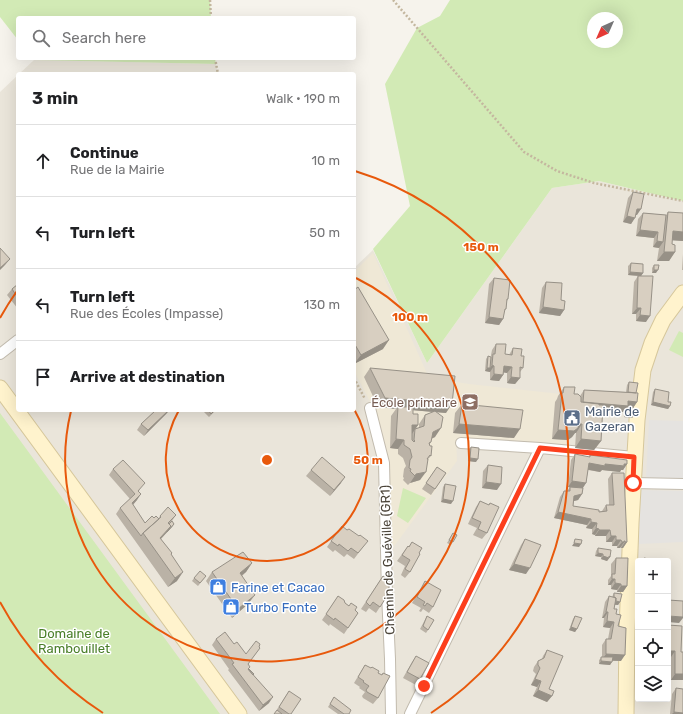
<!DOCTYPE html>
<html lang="en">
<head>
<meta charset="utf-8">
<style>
	:root { --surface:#fff; --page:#f6f6f6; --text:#202124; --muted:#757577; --line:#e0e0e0 }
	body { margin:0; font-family:Rubik,sans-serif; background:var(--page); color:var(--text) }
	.controls { position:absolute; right:12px; bottom:12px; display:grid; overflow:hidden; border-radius:4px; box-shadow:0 4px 16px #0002 }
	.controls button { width:36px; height:36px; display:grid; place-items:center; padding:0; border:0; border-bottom:1px solid var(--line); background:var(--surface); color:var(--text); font:20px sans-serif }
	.compass { position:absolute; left:587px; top:12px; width:36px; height:36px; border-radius:50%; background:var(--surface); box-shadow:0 4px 16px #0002; rotate:225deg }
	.stop { position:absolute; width:12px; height:12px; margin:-9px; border:3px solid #fc3f1d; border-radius:50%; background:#fff }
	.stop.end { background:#fc3f1d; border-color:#fff; box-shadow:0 1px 4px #0008 }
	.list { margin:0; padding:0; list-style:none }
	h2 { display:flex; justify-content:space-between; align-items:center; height:52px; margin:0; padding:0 16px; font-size:17px }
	h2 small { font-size:13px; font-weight:400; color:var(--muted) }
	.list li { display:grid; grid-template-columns:26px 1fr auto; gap:12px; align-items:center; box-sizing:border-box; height:72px; padding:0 16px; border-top:1px solid var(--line) }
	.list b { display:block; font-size:15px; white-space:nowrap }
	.list p { margin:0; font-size:13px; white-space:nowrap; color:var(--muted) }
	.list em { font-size:13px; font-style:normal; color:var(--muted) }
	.icon { flex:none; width:22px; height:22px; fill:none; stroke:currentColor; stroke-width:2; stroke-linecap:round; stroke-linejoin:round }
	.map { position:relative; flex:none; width:683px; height:714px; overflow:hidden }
	.search { position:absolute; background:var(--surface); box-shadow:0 4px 16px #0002; left:16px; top:16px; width:340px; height:44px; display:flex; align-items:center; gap:10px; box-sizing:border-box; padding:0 14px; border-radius:4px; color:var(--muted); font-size:15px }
	.panel { position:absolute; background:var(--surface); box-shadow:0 4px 16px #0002; left:16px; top:72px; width:340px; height:340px; border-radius:4px }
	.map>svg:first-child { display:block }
	.residential { fill:#eae5da; fill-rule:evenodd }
	.education { fill:#efe8d6 }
	.green { fill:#d2eab5; fill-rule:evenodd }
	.parking { fill:#e5e3e0 }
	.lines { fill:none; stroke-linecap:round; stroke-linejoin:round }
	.street-casing { stroke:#c2bbae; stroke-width:12 }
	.secondary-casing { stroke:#d6c79b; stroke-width:17 }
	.path { stroke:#c4b79f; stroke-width:2.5; stroke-dasharray:2 2; stroke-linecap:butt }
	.street { stroke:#fff; stroke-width:10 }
	.secondary { stroke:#fff3cd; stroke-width:15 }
	.wall { fill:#bab2a6; fill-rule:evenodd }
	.shaded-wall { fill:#979187 }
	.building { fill:#d8cfc1; stroke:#979187 }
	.route { stroke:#fc3f1d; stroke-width:5 }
	.ring { fill:none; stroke:#e8590c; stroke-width:2 }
	.labels { text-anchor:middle; stroke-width:3; stroke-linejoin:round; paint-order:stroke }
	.education-label { font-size:13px; fill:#785e54; stroke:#fff; text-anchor:end }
	.service-label { font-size:13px; fill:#4e5e75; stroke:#fff; text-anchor:start }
	.street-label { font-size:13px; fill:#4b4439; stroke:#fff }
	.shop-label { font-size:13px; fill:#366cbe; stroke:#fff; text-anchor:start }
	.park-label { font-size:13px; fill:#4a7f2a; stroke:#fff }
	.centre { fill:#e8590c; stroke:#fff; stroke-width:2 }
	.ring-label { font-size:12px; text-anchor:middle; font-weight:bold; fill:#e8590c; stroke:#fff; stroke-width:3; stroke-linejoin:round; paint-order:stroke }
</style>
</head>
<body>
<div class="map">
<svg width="683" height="714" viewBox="0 0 683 714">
	<rect width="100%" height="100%" fill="#f6f3ec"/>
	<path class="residential" d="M34,60L216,64L218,74H19Z
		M18,75V410H354V268L373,250L427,363L552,188L599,181L683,201V714H186L0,445V92ZM638,561H668V699H638Z"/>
	<path class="education" d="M373,253L429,378L469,384L570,395L566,447L456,440L457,461L392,549L388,463L374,409L354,371V272Z"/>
	<path class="green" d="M0,0H210L211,18H18V40L0,17Z
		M450,0H683V201L599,181L552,188L427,363L373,249L410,206L385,84L417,28L440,16ZM593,18H617V42H593Z
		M32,58H215L216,64L34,60Z
		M679,331L683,333V357L669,350Z
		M0,413L220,714H0Z
		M403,488L426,498L408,523L397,516Z"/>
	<path class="parking" d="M649,420L683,421V479L646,478Z
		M641,490L683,491V542L638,544Z"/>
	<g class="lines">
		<g class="street-casing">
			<path id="street" d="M0,354L18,340
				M370,408L384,463L387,594L390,659L391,714
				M461,443L540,448L634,457
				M633,483L683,484
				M410,714L540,448"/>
		</g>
		<g class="secondary-casing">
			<path id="secondary" d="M0,388L239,714
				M626,714L627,631L631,523L637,420L643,370L652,343L663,320L683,293"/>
		</g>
		<path class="path" d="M210,0L211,18
			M393,0L524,152L557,171L594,183L683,201
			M215,58L218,74
			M354,378L365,399"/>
		<use href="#street" class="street"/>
		<use href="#secondary" class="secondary"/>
	</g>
	<path class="wall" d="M633,192L637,215H636L631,224L623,222L628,198Z
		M668,212L683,213V241L672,240V244L675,252L669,261H657L659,248L653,247L654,238L636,236L638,219L643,213L666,215Z
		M683,254V270H682Z
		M631,263L643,273L641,276L646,322L636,321V314H632L634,282L638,276L628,275V266Z
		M654,265L656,273H652V268Z
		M494,278L508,299L507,301L506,309L504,311L503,319L499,325L485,323L489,284Z
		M546,282L561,300L564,310L560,316L539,313L542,288Z
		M18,284V309L7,295L12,289Z
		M354,290L383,349L354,364Z
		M496,344L505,354L509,355L513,348L521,356L523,368L520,372V378L515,384L507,383V373L504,372L503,375L499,381L490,380V372L485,371L486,359L488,356L491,357V355L492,350Z
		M370,368L446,413L437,412L435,437L431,439V442L429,445L431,456L428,459L420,480L410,483L408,485L403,480L404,478L403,477L404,469L406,466L403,458L398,454V449L390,448L391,416L396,409L378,407L364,377ZM413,410L433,412L425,415L419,424V428L415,429L412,434L418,425L413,414Z
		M629,382L636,393L637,402L633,408L634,415L632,418L624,417L625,410L623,412L602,410L601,441L594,450L575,448L576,433H575L572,437L568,440L552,439L555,402L557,399L558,396L564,387L574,394L580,397V396L584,390L626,392L627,385Z
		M655,389L668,402L670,406L668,409L651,405L653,392Z
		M462,404L514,438L453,433L455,413Z
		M206,410H216L209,417L204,412Z
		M167,413L144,436L137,430L141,424Z
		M471,447L476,462L468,461V450Z
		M575,454L589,457L590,455L627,464L623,470H621L620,472L602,470L600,472L588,470L586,483L583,488L582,494L578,500L574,501L573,506L599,512L602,511L606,505H609L608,479L612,473L627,542L623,548H621V547L620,548H617V546H612V542H606V536H595V535L592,534V529L586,528L587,525L554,518L560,497L564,491H567L570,487H568L571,460Z
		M488,465L497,490L482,488L483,471Z
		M437,467L446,473L431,495L422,489Z
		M113,469L140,490L138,491L137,500L133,505L145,523L154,518L158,519L160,516L176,515L172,521L174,524L161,539L171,554L177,581L168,587L116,514L120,508L130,499L109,475Z
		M311,470L341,483L330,496L306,476Z
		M445,484L451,504L441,502L443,487Z
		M480,501L489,505L490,503L487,533L482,539L473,535L477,528L468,524L476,507Z
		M453,533L457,535L451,545L447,543Z
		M525,539L526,574L509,570L521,545Z
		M331,541L363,547L354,559L347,554L344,557L335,550L333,552L327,547Z
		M412,542L419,553L410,572L405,578L401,575L405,566L397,561L408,546H409Z
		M598,548L610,557L607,561L601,559V557L595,556L596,551Z
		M616,558L627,586L623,592H617V590L611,589V585H608V580L611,576V564Z
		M252,563L246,572L242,576L248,604L232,618L206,581L212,572Z
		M206,576L198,586L192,581L194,578Z
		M383,576L389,593L376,613L369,608L366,612L361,609Z
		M425,581L433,607L429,613L423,609L421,612L419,611L421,608L412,603Z
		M614,593L620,602L618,605H615L614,609L618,626L621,661H612L610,665L599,664V660L602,657V645L606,639H608L610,628L603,627L604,618H602L605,602L609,596L612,597Z
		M338,596L345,603L358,613L344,634L330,624L329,626L322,620Z
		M638,604V620H637Z
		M427,616L428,630L426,633L420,629Z
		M575,616L577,629L575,632L569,630L573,619Z
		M668,625L681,652L683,680H671V657Z
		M216,639L234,644L246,654L259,647L260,648L248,664L250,667L248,669L269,703L259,711L228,670L229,669L212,645Z
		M547,650L549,689L552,696L547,702L533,696L537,687L531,685L536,674L533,671L534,667L538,661L542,659L543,656Z
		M416,656L420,679L416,685L403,678L412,662Z
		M365,665L378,673V698L373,704L363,698L362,696L365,692L359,688L360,687L354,683Z
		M676,688L683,714H670L672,694Z
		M289,691L291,714H274Z
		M334,697L349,714H338L328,707Z"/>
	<path class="shaded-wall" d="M637,209H641L637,215H632Z
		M627,216L635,218L631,224L623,222Z
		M640,230L658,232L654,238L636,236Z
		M673,231L683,232V241L667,240Z
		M657,241L663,242L659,248L653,247Z
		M664,252H675L669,261H657Z
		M10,259L5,265L0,270V268Z
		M654,270H658L656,273H652Z
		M630,272L643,273L641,276L628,275Z
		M543,307L564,310L560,316L539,313Z
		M637,308H641L636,314H632Z
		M640,315L650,316L646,322L636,321Z
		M489,317L503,319L499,325L485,323Z
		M389,340L383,349L354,364L361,355Z
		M492,365L494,366L490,372L485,371L487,368H490Z
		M504,366L512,367L507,373L500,372Z
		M494,374L503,375L499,381L490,380Z
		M511,377L520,378L515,384L507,383Z
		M385,398L452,404L446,413L398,409V407L396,409L378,407Z
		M628,401L637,402L633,408H626L623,412L593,409L583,402Z
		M653,402L670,406L668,409L651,405Z
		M169,410H170L144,436L148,430Z
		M626,414L634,415L632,418L624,417Z
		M459,424L520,429L514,438L453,433Z
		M579,424H582L576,433H575L572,437L568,440L552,439L558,430Z
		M412,425H418L412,434Z
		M441,428L435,437L426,441L433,432Z
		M396,439L404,440L398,449L390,448Z
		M581,439L601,441L594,450L575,448Z
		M470,458L478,459L476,462L468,461Z
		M589,463L605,464H627L623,470H621L620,472L602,470L600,472L585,469Z
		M426,472L420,480L410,483L416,474Z
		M345,477L341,483L330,496L334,490Z
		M572,481L586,483L582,489L568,487Z
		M486,482L501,484L497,490L482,488Z
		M141,494L137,500L128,510L132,503Z
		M582,494L578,500L570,502L574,496Z
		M443,499L453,501L451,504L441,502Z
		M558,512L591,519L587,525L554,518Z
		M591,522L597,523L592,529L586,528Z
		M174,524L172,527L154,546L160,538L171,526Z
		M596,528L599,529L595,535L592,534Z
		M599,530H610L606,536H595Z
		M611,536H616L612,542H606Z
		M616,540H621L617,546H612Z
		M624,541H625L620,548H617L622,542Z
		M625,542H627L623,548H621Z
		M574,543L581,544L579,547L572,546Z
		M598,553L603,554L601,557L595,556Z
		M603,556H609L610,557L607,561L601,559Z
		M252,563L246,572L233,582L240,573Z
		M514,564L530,568L526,574L509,570Z
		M183,572L177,581L168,587L175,578Z
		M612,579H615L611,585H608Z
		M615,583L621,584L617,590L611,589Z
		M621,586H627L623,592H617Z
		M255,595L248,604L232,618L238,609Z
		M613,601L620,602L618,605L611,604Z
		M606,612H608L604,618H602Z
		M668,616L683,617V618L679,623L668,622Z
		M607,621L614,622L610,628L603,627Z
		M571,627L577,629L575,632L569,630Z
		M668,651H675L671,657H668Z
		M606,654L625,655L621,661L602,660Z
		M601,661L612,662L610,665L599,664Z
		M675,674H683V680H671Z
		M535,679L541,681L537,687L531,685Z
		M538,690L552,696L547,702L533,696Z
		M273,697L269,703L259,711L263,705Z
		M674,712L683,713V714H672Z"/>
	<path class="building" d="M633,192L644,194L641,209H637L635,218L627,216Z
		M668,212L683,213V232L673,231L672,244L675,245V252H664Z
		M643,213L666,215L663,242L657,241L658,232L640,230Z
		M0,248L10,259L0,268Z
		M631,263L643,264V273L630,272Z
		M654,265H659L658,270H654Z
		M638,276H653L650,316L640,315L641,308H637Z
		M494,278L510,280L508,299H507L506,309H505L503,319L489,317Z
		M546,282L562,283L561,300L565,301L564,310L543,307Z
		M18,284V298L12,289Z
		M358,287L389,340L361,355L354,343V290Z
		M496,344H506L505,354L512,355L513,348L522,349L521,356H524L523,368L520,367V378L511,377L512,367L504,366L503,375L494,374V366L492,365L493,354H495Z
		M488,356L491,357L490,368H487Z
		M370,368L455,376L452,404L385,398Z
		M629,382L638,383L636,393L628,392Z
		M564,387H575L574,394H578L581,397V402L599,404V405H603L601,441L581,439L582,424H579L578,428L574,431L558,430L562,393H563Z
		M655,389L669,392L668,402H671L670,406L653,402Z
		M584,390L638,393L637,402L628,401V406L583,402Z
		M462,404L523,410L520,429L459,424Z
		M398,407H413V414H418V425H412V440L414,442L415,441L414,440L415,429L424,426L425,415L435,411L443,417L441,428L433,432L431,442L429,443L430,446H432L431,456L430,455L427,459H428L426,472L416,474L415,476L410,471L411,469L409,468L410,460L412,457L410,449L404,445V440L396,439Z
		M627,407L634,408V415L626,414Z
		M156,410H169L148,430L141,424Z
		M208,410H215L211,414Z
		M471,447L479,448L478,459L470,458Z
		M575,454L590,457V455L627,460V464H624V466L605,464V466L589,463L586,483L572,481Z
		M322,457L345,477L334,490L311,470Z
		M123,460L145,483L138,491L141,494L132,503L145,523L152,516L154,518L156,516L159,519L143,533L141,536L120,508L135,494L113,469Z
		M488,465L502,467L501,484L486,482Z
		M437,467L446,473L435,489L426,483Z
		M612,473H624L627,542H625V541H624V542H622L621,540H616V536H611L610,530H599V529L596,528L597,523L591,522V519L558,512L564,491H570V487L583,488L582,494L574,496L573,506L599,510V512L607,511L606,505H614Z
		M445,484L456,486L453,501L443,499Z
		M480,501L489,505L490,503L499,507L487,533L478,529L481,522L472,518Z
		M168,507L176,515L168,523L171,526L160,538L172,553L171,554L183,572L175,578L143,533L161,517L160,516Z
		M172,521L174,524L167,532L171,526L169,524Z
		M342,526L347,530L349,529L359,536L360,535L368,541L358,553L351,548L348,551L339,544L338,546L331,541Z
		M453,533L457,535L453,542L449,540Z
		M525,539L541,545L530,568L514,564Z
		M575,539L582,540L581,544L574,543Z
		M412,542L422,548L419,553L420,554L410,572L405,569L410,560L402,555L408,546L409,547Z
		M598,548L611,550L610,557L609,556V558L603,556V554L598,553Z
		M243,552L252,563L240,573L255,595L238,609L212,572Z
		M616,558H628L627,586H621V584L615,583V579H612V574H615Z
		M644,558L649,559V561H643Z
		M200,571L206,576L200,583L194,578Z
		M383,576L389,580V593L380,607L373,602L370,606L366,602Z
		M425,581L441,590L433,607L427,603L425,606L423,605L425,602L417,597Z
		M614,593L622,594L620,602L616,601V598L614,597Z
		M338,596L344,600L345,603L349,606L351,603L357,607L355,610L358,613L348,628L335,618L334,620L326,614Z
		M609,596L616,598L614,609H617L616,614L621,615L618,626L626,628L625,655L606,654V639H611L614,622L607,621L608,612H606Z
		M668,600L683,601V617L668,616Z
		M427,616L434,620L428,630L423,626Z
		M575,616L582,618L577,629L571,627Z
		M668,625L682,626L681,652H683V674H675V651H668Z
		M225,632L234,644L237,642L246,654L256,641L260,644L259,647L260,648L248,664L250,667L248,669L273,697L263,705L232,664L234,663L216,639Z
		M547,650L563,656L549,689L554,691L552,696L538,690L541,681L535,679L540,668L538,665V661L544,658Z
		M416,656L429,663L420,679L407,672Z
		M601,657H613L612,662L601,661Z
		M365,665L371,668L372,667L379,671L378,673L382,675L383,673L390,676L378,698L367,692L366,690L369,686L363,682L364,681L358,677Z
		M248,669H249L254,674L253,675Z
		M676,688L683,689V713L674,712Z
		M289,691L301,699L291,714H289L279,707Z
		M334,697L351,710L349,714H344L330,704Z
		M277,710L282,714H274Z"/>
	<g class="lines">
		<path class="route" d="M424,686L540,448L634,457L633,483"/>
	</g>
	<g class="ring">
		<path d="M354 409A101 101 0 1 1 179 410"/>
		<path d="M356 278A202 202 0 1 1 71 411"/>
		<path d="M103 713A302 302 0 0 1 0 602M0 318A302 302 0 0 1 17 291M355 171A302 302 0 0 1 431 713"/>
	</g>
	<defs>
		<g id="school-square" transform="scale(0.9)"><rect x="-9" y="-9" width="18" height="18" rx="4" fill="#8d6e63" stroke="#fff"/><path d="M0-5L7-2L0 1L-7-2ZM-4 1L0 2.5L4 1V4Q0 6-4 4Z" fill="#fff"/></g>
		<g id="civic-square" transform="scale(0.9)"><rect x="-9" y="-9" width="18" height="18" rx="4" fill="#5c6f8a" stroke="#fff"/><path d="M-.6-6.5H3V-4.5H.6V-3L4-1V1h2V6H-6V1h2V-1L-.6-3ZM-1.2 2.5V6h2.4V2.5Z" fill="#fff"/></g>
		<g id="shop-square" transform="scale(0.9)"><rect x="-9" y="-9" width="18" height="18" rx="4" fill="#3f7fe0" stroke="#fff"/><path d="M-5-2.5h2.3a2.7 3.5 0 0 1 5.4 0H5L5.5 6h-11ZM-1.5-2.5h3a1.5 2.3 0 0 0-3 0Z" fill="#fff"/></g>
	</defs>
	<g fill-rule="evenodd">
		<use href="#school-square" x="470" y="402"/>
		<use href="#civic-square" x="572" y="418"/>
		<use href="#shop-square" x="218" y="587"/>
		<use href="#shop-square" x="231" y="607"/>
	</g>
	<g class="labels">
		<g class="education-label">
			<text x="457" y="407">École primaire</text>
		</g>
		<g class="service-label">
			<text x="585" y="416">Mairie de<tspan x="585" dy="15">Gazeran</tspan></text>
		</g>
		<g class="street-label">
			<text transform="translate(387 560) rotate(-92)" y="5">Chemin de Guéville (GR1)</text>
		</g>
		<g class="shop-label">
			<text x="231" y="592">Farine et Cacao</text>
			<text x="244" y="612">Turbo Fonte</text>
		</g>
		<g class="park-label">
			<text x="74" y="638">Domaine de<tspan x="74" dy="15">Rambouillet</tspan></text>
		</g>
	</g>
	<circle cx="267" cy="460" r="6" class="centre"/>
	<g class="ring-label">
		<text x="481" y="251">150 m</text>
		<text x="410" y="321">100 m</text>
		<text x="368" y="464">50 m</text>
	</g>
</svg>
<div class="controls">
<button>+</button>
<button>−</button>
<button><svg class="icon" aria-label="locate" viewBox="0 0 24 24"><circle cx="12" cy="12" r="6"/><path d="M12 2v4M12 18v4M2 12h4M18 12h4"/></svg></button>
<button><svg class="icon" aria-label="layers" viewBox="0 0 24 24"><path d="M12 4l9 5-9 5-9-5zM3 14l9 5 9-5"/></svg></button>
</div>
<svg class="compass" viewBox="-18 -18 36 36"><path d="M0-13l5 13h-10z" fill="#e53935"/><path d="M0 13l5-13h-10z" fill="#757577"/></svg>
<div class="stop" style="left:633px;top:483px"></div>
<div class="stop end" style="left:424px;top:686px"></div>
<div class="search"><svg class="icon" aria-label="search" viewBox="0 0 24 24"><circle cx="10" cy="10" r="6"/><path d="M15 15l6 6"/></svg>Search here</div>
<section class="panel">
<h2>3 min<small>Walk · 190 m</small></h2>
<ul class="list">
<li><svg class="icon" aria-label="ahead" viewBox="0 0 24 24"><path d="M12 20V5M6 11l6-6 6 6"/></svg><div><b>Continue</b><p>Rue de la Mairie</p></div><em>10 m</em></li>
<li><svg class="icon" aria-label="left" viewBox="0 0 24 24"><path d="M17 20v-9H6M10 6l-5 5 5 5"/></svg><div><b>Turn left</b></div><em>50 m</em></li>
<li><svg class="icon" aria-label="left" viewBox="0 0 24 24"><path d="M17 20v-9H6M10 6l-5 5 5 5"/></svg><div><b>Turn left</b><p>Rue des Écoles (Impasse)</p></div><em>130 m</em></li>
<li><svg class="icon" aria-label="arrive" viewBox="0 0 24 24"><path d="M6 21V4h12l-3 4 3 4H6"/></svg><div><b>Arrive at destination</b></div></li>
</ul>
</section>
</div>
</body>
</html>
